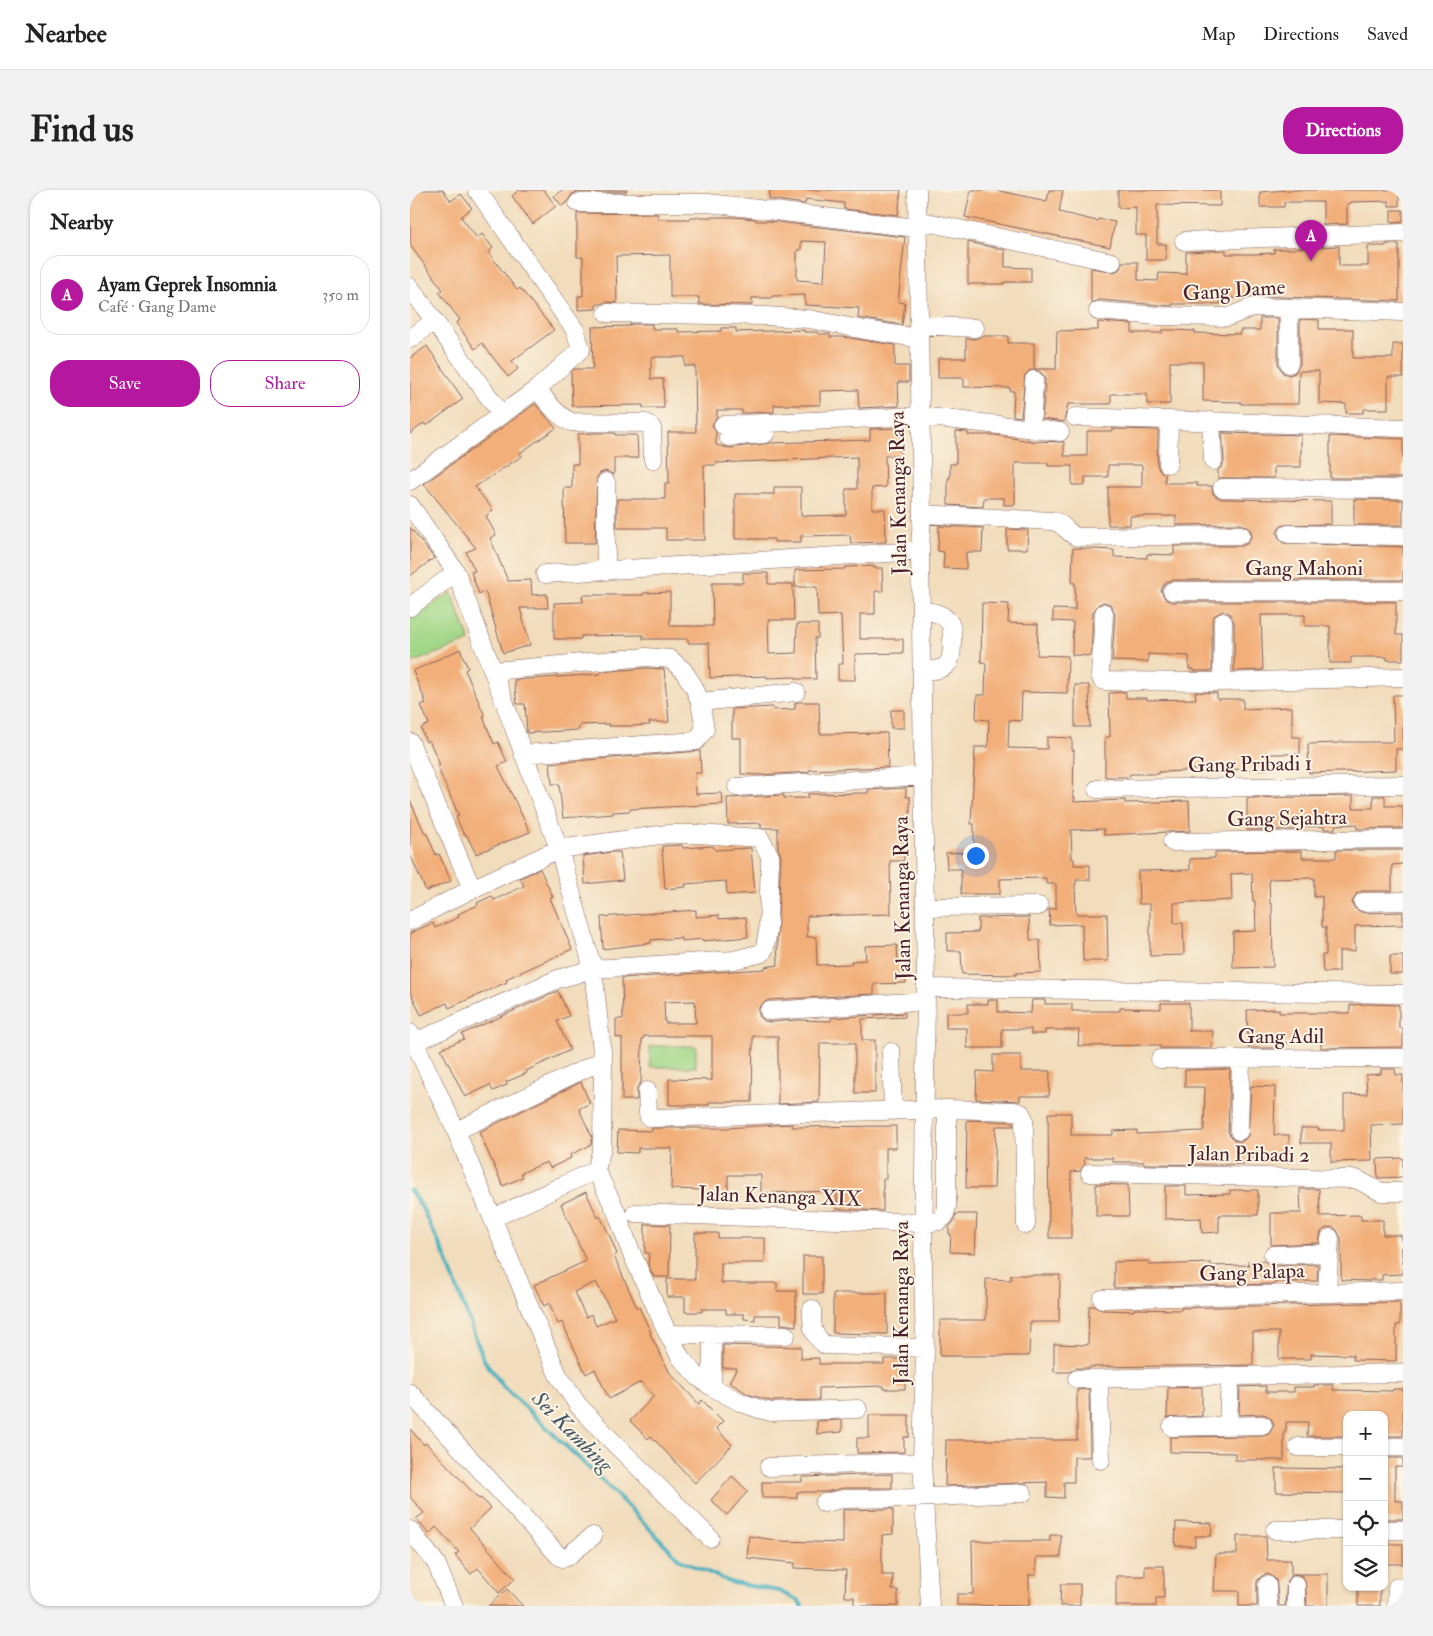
<!DOCTYPE html>
<html lang="en">
<head>
<meta charset="utf-8">
<style>
	:root { --surface:#fff; --page:#f2f2f2; --text:#222; --muted:#767676; --line:#e0e0e0; --accent:#b5179e }
	body { margin:0; font-family:"IM FELL Double Pica",serif; background:var(--page); color:var(--text) }
	.controls { position:absolute; right:15px; bottom:15px; display:grid; overflow:hidden; border-radius:10px; box-shadow:0 1px 4px #0004 }
	.controls button { width:45px; height:45px; display:grid; place-items:center; padding:0; border:0; border-bottom:1px solid var(--line); background:var(--surface); color:var(--text); font:25px sans-serif }
	.you { position:absolute; left:565px; top:665px; width:18px; height:18px; margin:-12px; border:4px solid #fff; border-radius:50%; background:#1a73e8; box-shadow:0 0 0 8px #1a73e833 }
	.badge { display:grid; place-items:center; width:32px; height:32px; border-radius:50%; background:var(--accent); color:#fff; font-size:16px; font-weight:700 }
	.pin { position:absolute; translate:-50% -41px; filter:drop-shadow(0 1px 2px #0008) }
	.pin::after { content:''; position:absolute; top:26px; width:18px; height:15px; background:inherit; clip-path:polygon(0 0,100% 0,50% 100%) }
	.list { margin:0; padding:0; list-style:none }
	h2 { display:flex; justify-content:space-between; align-items:center; height:65px; margin:0; padding:0 20px; font-size:21px }
	h2 small { font-size:16px; font-weight:400; color:var(--muted) }
	.list li { display:grid; grid-template-columns:32px 1fr auto; gap:15px; align-items:center; box-sizing:border-box; height:80px; margin:0 10px 10px; padding:0 10px; border:1px solid var(--line); border-radius:20px }
	.list b { display:block; font-size:19px; white-space:nowrap }
	.list p { margin:0; font-size:16px; white-space:nowrap; color:var(--muted) }
	.list em { font-size:16px; font-style:normal; color:var(--muted) }
	.actions { display:flex; gap:10px; padding:15px 20px }
	.actions a { flex:1; padding:11px 0; border:1px solid var(--accent); border-radius:20px; text-align:center; font-size:18px; color:var(--accent) }
	.actions .main { background:var(--accent); color:#fff }
	.icon { flex:none; width:28px; height:28px; fill:none; stroke:currentColor; stroke-width:2; stroke-linecap:round; stroke-linejoin:round }
	.map { position:relative; flex:none; width:993px; height:1416px; overflow:hidden; border-radius:20px }
	header { display:flex; align-items:center; gap:30px; box-sizing:border-box; height:70px; padding:0 25px; background:var(--surface); border-bottom:1px solid var(--line) }
	header strong { font-size:24px }
	nav { display:flex; gap:28px; margin-inline-start:auto; font-size:18px }
	.intro { display:flex; align-items:center; justify-content:space-between; box-sizing:border-box; height:120px; padding:0 30px }
	h1 { margin:0; font-size:35px }
	.button { padding:12px 22px; border-radius:20px; background:var(--accent); color:#fff; font-size:18px; font-weight:700 }
	main { display:flex; gap:30px; padding:0 30px }
	aside { flex:1; background:var(--surface); border-radius:20px; box-shadow:0 1px 4px #0004 }
	.map>svg:first-child { display:block }
	.green { fill:#a3d788; stroke:#767b5a }
	.lines { fill:none; stroke-linecap:round; stroke-linejoin:round }
	.stream { stroke:#42b0be; stroke-width:4 }
	.building { fill:#f2af79; fill-rule:evenodd }
	.minor-casing { stroke:#84615d; stroke-width:19 }
	.minor { stroke:#fff; stroke-width:18 }
	.labels { text-anchor:middle; stroke-width:4; stroke-linejoin:round; paint-order:stroke }
	.street-label { font-size:21px; fill:#4a1f2b; stroke:#fcf5e5 }
	.water-label { font-size:22px; font-style:italic; fill:#475966; stroke:#fcf5e5 }
</style>
</head>
<body>
<header>
<strong>Nearbee</strong>
<nav><a>Map</a><a>Directions</a><a>Saved</a></nav>
</header>
<div class="intro"><h1>Find us</h1><a class="button">Directions</a></div>
<main>
<aside>
<h2>Nearby<small></small></h2>
<ul class="list">
<li><span class="badge">A</span><div><b>Ayam Geprek Insomnia</b><p>Café · Gang Dame</p></div><em>350 m</em></li>
</ul>
<div class="actions"><a class="main">Save</a><a>Share</a></div>
</aside>
<div class="map">
<svg width="993" height="1416" viewBox="0 0 993 1416">
	<rect width="100%" height="100%" fill="#fcf5e5"/>
	<filter id="ink" filterUnits="userSpaceOnUse"><feTurbulence type="fractalNoise" baseFrequency=".02" numOctaves="2"/><feDisplacementMap in="SourceGraphic" scale="10" xChannelSelector="R" yChannelSelector="G"/><feConvolveMatrix kernelMatrix="1 2 1 2 8 2 1 2 1" color-interpolation-filters="sRGB"/></filter>
	<filter id="wash" filterUnits="userSpaceOnUse"><feTurbulence type="fractalNoise" baseFrequency=".0096" numOctaves="4" result="noise"/><feDisplacementMap in="SourceGraphic" scale="20" xChannelSelector="R" yChannelSelector="G"/><feGaussianBlur stdDeviation="1.12" result="paint"/><feColorMatrix in="noise" values="0 0 0 0 0 0 0 0 0 0 0 0 0 0 0 0 0 1.4 0 .05"/><feComposite in="paint" operator="in"/></filter>
	<g filter="url(#wash)">
		<rect width="100%" height="100%" fill="#f1dcbb"/>
		<path class="green" d="M41,402L60,451L0,473V430Z
			M240,856H286V877H240Z"/>
		<g class="lines">
			<path class="stream" d="M0,1000L11,1016L35,1066L74,1170L93,1196L203,1301L270,1370L323,1393L369,1401L389,1411L392,1416"/>
		</g>
		<g id="blocks">
			<path class="building" d="M0,0H33L41,11L51,4L62,18L51,27L67,48L72,44L83,58L78,62L107,100L110,98L144,140L102,171L108,179L98,187L72,153L65,159L46,133L50,130L29,102L33,100L0,55Z
				M109,0H134L146,16L123,34L102,6Z
				M152,0H217L216,2H168L162,4L158,11L152,16L144,6Z
				M360,0H491L488,25L434,19V13L396,9L395,14L359,9Z
				M561,0H585L637,11L639,0H653L649,22L687,31L688,29L705,32L700,57L555,27Z
				M708,0H810V16L747,15V54H756V70H736V45H726V17L708,18Z
				M878,0H989V16H979V11L941,12V13L937,14V34L913,35V12H874V17H850V2Z
				M981,20H993V32L981,33Z
				M167,23L248,24V29H281V27H322L346,29V31H358L495,47L488,112L495,113L492,135L448,128L449,118L395,115V105L362,106V108H342V115L289,114V107H260V65L206,66L207,113L197,112L186,115V119L168,120V106H173V67H167ZM391,51L416,52L414,92L387,90V60H391Z
				M558,52L595,60V77L621,78V92H594V94H558Z
				M976,54H989V111L843,106L836,108H811V114H762V116L750,115L689,110L681,113V78L705,82L710,79L712,72H728V90L748,91L749,83L776,84V62L816,60V64H846L864,63V59H886V58L929,56V76H958V56H976Z
				M850,128H868V174L873,183L879,185L885,183L890,174V129L909,130V139H943V168H983V154H993V187H978V219H954L953,223H936V214L909,213V181H889L888,214H831V212L793,211V172H760V214H737V204H701V214H658L654,232L632,229L635,190L633,185L629,181L620,180L615,185L611,227L603,226L604,201H600V198L554,197V188H528V168H556V148L565,149L572,146H598V153H624V179H646L647,141L688,140V132L722,134V143H752V140H764L785,141V143L830,144V140H850Z
				M220,134H242V139H268V142L311,141V138H326V142L394,140V142H408V144H420V147H433L485,155V176H499V192H488L489,216L449,218L448,200L410,201V215H364V222L332,223V220H307V226L302,235L306,242V255L319,258L360,253L460,250V239L490,238V266H475L476,297L462,298V319H475L476,352L441,353L440,345L391,346V352H364V349H325V304H364V297H391V326L436,325V299H447V267L306,273V275H294L295,350H256V338H207V309H255V293H259L258,242H286L285,176H275V167H241V189H253L254,218H233V215L162,216L161,182L164,179H183L182,137L220,136Z
				M17,156L53,209L16,236L14,233L0,244V168Z
				M125,214L146,238L110,263L112,266L65,297L83,320L76,326L86,345L80,348L98,391L121,390L122,405L137,404L138,418H110L120,455L93,463L75,401L69,404L61,382L65,381L56,362L66,358L14,294Z
				M702,239L748,240L747,274L749,280L755,284V293H787V296H802L803,304L807,307L812,309L921,311V334L873,335L869,338L867,343L869,349L873,353L993,357V390H762L756,392L753,396L751,401L756,410L762,412H986V445H993V470H977V467H941V473H920V436H895V425H851L853,480L824,481V432L819,423L813,421L804,426L802,431V481H784V479H779V466L738,464V472L702,471L705,423L700,414L694,412L689,414L683,422L681,466L662,465L663,432L643,431V419L665,420V393H662L663,358L704,360V367L737,368V364L764,365V356H832L837,354L842,345L840,339L831,334L766,335V326H720V335H698V297H732V275H698V287H675V295H662V276H638V273H605V315H594V308H574L573,317L538,315V288H540V274H546V241L558,242V245H585L620,251L654,252V266H677V241H702Z
				M184,243H205V245H227L228,268H204V285L196,281L190,283L187,287L185,353H155L154,298H162V274H168V244Z
				M812,243L891,245V277H864V288H808V280L812,276L814,271Z
				M920,246L993,249V288H920Z
				M944,309L993,310V335H944Z
				M529,336L573,338L572,362H556V379L533,378L534,362L528,361Z
				M0,337L24,368L0,386Z
				M597,339L618,340L617,359H597Z
				M464,376V378H472L473,401H465V424H450V449H493V463L445,464V490H428V474H433L431,425L408,426L407,397H385V380L435,379V377Z
				M333,383H358V394H383L384,430H358L359,464L386,463L387,434H408V448H405L406,489H386V487L357,488V486L300,488L299,453H278V449H233V445L171,446V449H144V413L173,412L172,405H233V403L260,402V436H303L302,393H333Z
				M572,413L599,414L598,433L628,434L627,465L658,466L657,503L612,502L611,531L599,530L598,558L637,559V547L662,548V560H664L663,607H665L664,612L715,610V613L779,611L780,641L694,645V639L661,640L662,669H664V675H680V690H666V694H665L666,724H697L698,771H673L672,734L640,735L639,719H646V694H636V688L590,689V704H551V679H537L536,663L564,662V634H561L565,557H578L579,530L566,529L567,505H575L576,473L571,472Z
				M50,459L58,478L55,480L75,526L73,527L84,554L88,552L97,572L88,576L120,642L66,664L56,644L54,645L46,627L49,626L27,576L30,575L19,550L16,552L11,538L19,534L11,515L16,513L3,481Z
				M236,478L254,479L259,532H239L240,535L218,536H199V534L169,535V540L117,543L115,514H107L104,490L190,484V482Z
				M665,495H679L680,537H665Z
				M716,502V508H737V510L786,509L785,502L807,503V509H833V519L882,517V547H890V564H857V579L774,580V581L749,582V584H720V587H695V547H700L699,503Z
				M983,505H993V559H986V580L899,583L898,554L930,553V552H984Z
				M389,512H409L410,544L477,543L478,577L399,580V582L351,585L331,584V548H322V519L363,517V520L385,519V513Z
				M481,520H494V538H481Z
				M290,561L291,583H285L286,604L312,603L313,614L220,619V621L203,622V624L153,628L149,594H142L140,573Z
				M496,598V607H500V633H493L494,671H480L481,724L397,726V747H406L407,775L442,774L441,771L456,770L455,756L487,755L488,772H495L496,793L464,794V804L358,810L350,816L348,821L350,827L355,831L360,832L388,830L421,831V828L495,823V827L452,829V850H465V903H445V853H410L409,912L368,914V846H343L342,912H299V915H259V889L302,890V846H234V848H232L231,892L227,897V910H212V848L206,847V829H213L212,788L355,779V777L368,775L367,748L371,666L368,658V638H351V633L318,634L317,608L374,605V608H398V604L458,603V600ZM285,811L286,833H255L254,812Z
				M943,606V618H963V606H975V616H993V638L947,639V634L925,635V639H914V636L892,637V640H837V608Z
				M0,610L15,644H17L26,665L29,664L41,691L16,701L0,664Z
				M272,655L273,658L303,656L305,660L341,658L345,703L317,705L316,691L275,694L276,697L255,699L252,656Z
				M926,660H993V674L982,675V701H952L947,703L942,712L944,718L953,723L993,722V735L945,736V761H929V782H913L912,765H916V737H912V706L904,707V688L859,689L860,714H862L863,777L823,778V742L846,741L845,711H843L842,683L821,684L822,710L764,713V733H773L774,765L740,766V714H729L728,681L780,680V669L805,668V662L892,661V668H926Z
				M203,662H210L213,690L175,694L173,666Z
				M130,679L143,707L140,708L162,759L96,789L97,792L39,818L37,813L11,825L0,801V743L23,733L25,738L49,727L48,724L68,715L67,713L82,706L84,710L114,696L110,688Z
				M286,720V727L309,725V729L336,727L338,747L293,751V749L271,751V748L241,750V753L193,759L191,727Z
				M619,727L620,750H630L631,782L606,783V785L552,784L551,761H537V743L568,742V728Z
				M980,766H993V784H980Z
				M148,801L159,826L147,831L160,860L116,881L117,883L96,892L97,895L83,901L80,895L55,907L31,859L54,849L52,844Z
				M578,810H588V822L621,823L622,810H635V814H662V821H710V818L751,819V813H779V841H803L802,858H750V855L668,856L669,840H635V844H621V839H592V858H557V838H536V823H558V814H578Z
				M957,814L989,815V838H993V857L911,858V852L870,853V858H838L837,820L869,819V823H940V815Z
				M583,865H611V881H640L639,906H610V911L566,909L567,881L583,882Z
				M820,879L818,941L820,946L824,950L829,952L834,950L838,946L841,896L865,897L864,945H879V972L811,975L734,974V972H703V968H674L675,974L670,981L661,982V1048H639L638,923H661V945H703V941L727,940V944L792,941L794,940L795,897H775V880Z
				M971,879H985L986,885H993V934L961,935L962,971L921,972V953H891V938H908V940H934V905L957,904L956,885L971,884Z
				M171,892L180,913L169,919L182,947L181,955L160,965L161,968L140,978L137,972L111,983L113,987L93,996L69,942Z
				M557,930L603,932L604,936H586L584,998H556Z
				M382,934V937L486,936V958H476V989H473V1021L427,1019V1001L351,1003V985H318V1003L292,1002V1000L261,999L262,958H228V963L207,962L208,940L242,941V938H315Z
				M993,968V987L968,988L967,969Z
				M686,994L718,995L719,1026H686Z
				M755,996H776V1005L820,1004V1000H848V1025H809V1042L792,1043L791,1028L755,1029Z
				M890,999H909L910,1026L951,1025V1030H973V1045H991L993,1084L972,1085V1090H960V1091L931,1090V1048L926,1039L921,1037L916,1038L911,1042L909,1053L861,1055V1023H891Z
				M176,1002L188,1028L190,1026L198,1042L207,1064L204,1066L227,1118L229,1117L241,1143L240,1144L260,1183L289,1214L292,1210L313,1231L306,1238L322,1255L285,1293L241,1246L238,1249L220,1231L244,1206L231,1192L199,1209L185,1179L176,1184L152,1132L148,1134L139,1113L134,1116L124,1095L176,1071L151,1014ZM186,1092L205,1128L186,1136L181,1124L176,1127L164,1102Z
				M546,1024H567L565,1063L540,1062L541,1044H539V1037L544,1031Z
				M235,1034L260,1035L259,1087H244L238,1075L239,1063H235Z
				M285,1043H308V1048H355V1073H311V1093H367V1101H386V1136L371,1134V1125H345V1130L334,1129V1124H316V1119H292V1122H275V1107H257V1089H285Z
				M393,1066H412V1104H393Z
				M739,1071V1075L801,1073V1076L839,1075L838,1071H854L858,1075L863,1076L908,1074L907,1091L865,1092V1094L704,1098V1072Z
				M601,1085H650L649,1132H620L619,1166H530V1130H576V1089L601,1090Z
				M423,1103H477V1144L423,1143Z
				M990,1112V1135H986V1171L943,1170V1165L901,1164V1169H869V1142H843V1175L680,1177V1178H666L660,1182H644V1154L678,1155L679,1116H684L692,1120L724,1121V1119L771,1120V1118Z
				M313,1155L391,1157V1169L409,1168V1174H474V1169H495V1199H474V1196L409,1198V1210L361,1211L338,1204L319,1192L327,1178H313Z
				M904,1195H923V1200L983,1201V1199H993V1246H976V1229H974V1225H937V1246H897L898,1232H876V1241H874V1270H825V1263L760,1262V1247L853,1246L859,1244L864,1235L862,1230L858,1226L853,1224L829,1225L830,1197L856,1196V1202H884V1197H904Z
				M792,1197V1226L757,1228L758,1198Z
				M679,1199L680,1267H664V1292H654V1308L637,1307V1292L535,1296L536,1250H667V1200Z
				M459,1225H499V1247H494V1262L447,1263V1248H459Z
				M432,1230V1242L407,1244V1231Z
				M0,1239L14,1255L16,1253L69,1309L71,1308L81,1318L60,1338L105,1389L89,1403L68,1378L61,1384L45,1365L49,1362L26,1337L19,1344L6,1329L14,1323L0,1307Z
				M974,1268H993V1277H985V1311H993V1329H974Z
				M866,1278L937,1279V1303L866,1302Z
				M482,1284V1298H433L415,1302H387V1308H352V1292H392V1287Z
				M322,1286L338,1301L317,1325L301,1310Z
				M483,1319V1344L472,1345V1385H483L482,1400H488V1416H444V1407H435L436,1380L384,1378L385,1373L337,1368L339,1346L372,1351L433,1353V1320Z
				M766,1332L802,1333L801,1346H785V1356H765Z
				M640,1345H651V1367H626V1385H619V1416L547,1415V1404H563L562,1351H640Z
				M827,1346H856L857,1370H881V1384H918V1416H897L895,1390L892,1386L886,1384L881,1386L877,1390L875,1416H869L866,1390L862,1386L857,1384L852,1386L847,1391V1416H829V1401H804L806,1364H827Z
				M974,1354H993V1374H974Z
				M735,1376H754V1408H746V1416H706V1386H735Z
				M651,1394H670V1416H650Z
				M948,1397H970V1416H948Z
				M97,1399L113,1416H78Z"/>
		</g>
	</g>
	<g filter="url(#ink)">
		<use href="#blocks" fill-opacity="0" stroke="#84615d" stroke-width="1"/>
		<g class="lines">
			<g class="minor-casing">
				<path id="minor" d="M507,0L512,324L510,361L516,798L513,1079L515,1158L512,1272L520,1416
					M168,13H298L507,38
					M507,30L702,72
					M774,51L993,43
					M0,97L91,224
					M688,121L749,126L818,127L843,117L993,122
					M197,123L356,126L399,129L455,140L508,148
					M508,135L565,138
					M0,149L24,131
					M879,174V118
					M127,199C137,211 146,225 161,232L236,233L242,238L243,270
					M665,227L993,238
					M801,231L803,271
					M313,235L510,226L650,242
					M621,240L624,190
					M318,247L355,244
					M758,274L759,230
					M0,291L127,199L171,159L165,140L67,0
					M812,298L993,299
					M0,315L46,382L149,659L183,779L193,870L192,958L186,980L83,1028
					M512,324L642,331C653,332 657,343 667,347L831,345
					M878,344L993,346
					M196,381V292
					M135,384L510,361
					M762,401H993
					M0,417L46,382
					M512,420C522,422 532,423 539,432C543,437 542,445 542,451C542,475 538,480 513,481
					M694,423L690,485L692,490L695,491L812,492L993,487
					M83,481L236,467L260,469L273,480L284,497L290,512L295,539L286,551L113,564
					M812,492L813,432
					M290,512L386,502
					M0,552L62,699
					M327,597L513,586
					M687,599L993,595
					M762,652L993,649
					M953,712L993,711
					M515,717L629,716
					M0,731L62,699L149,659L257,644H288L350,648L360,666L358,740L355,757L352,763L324,770L183,779L148,789L5,852
					M516,798L993,804
					M359,821L516,811
					M0,843L46,941L148,1185L168,1215L197,1246L300,1348
					M481,862L483,921
					M750,869L993,868
					M237,901L238,923L239,927L243,928L537,919L605,921L611,923L614,929L616,1035
					M46,941L193,870
					M829,941L831,869
					M186,980L206,1021L221,1062L258,1144L271,1168L288,1187L302,1197L330,1212L349,1219L361,1222L448,1219
					M680,983L941,989H946L971,1002H993
					M225,1023L514,1033L529,1031L534,1027L537,1017V919
					M863,1065L919,1063
					M917,1102L920,1048
					M692,1109L993,1101
					M402,1119C402,1137 401,1143 415,1155L515,1158
					M258,1144L376,1145
					M302,1145V1197
					M667,1189L993,1183
					M689,1189L691,1270
					M0,1203L148,1365L152,1368L157,1367L183,1346
					M818,1236L820,1187
					M762,1237L853,1235
					M888,1257H937
					M974,1257H993
					M359,1277L512,1272
					M414,1313L433,1309L501,1308L613,1303
					M0,1340L26,1373L44,1416
					M865,1340H937
					M974,1340H993
					M857,1395L858,1416
					M886,1416V1395
					M986,1416L987,1397"/>
			</g>
			<use href="#minor" class="minor"/>
		</g>
	</g>
	<g class="labels">
		<g class="street-label">
			<text transform="translate(824 100) rotate(-4)" y="7">Gang Dame</text>
			<text transform="translate(488 303) rotate(-91)" y="7">Jalan Kenanga Raya</text>
			<text x="894" y="385">Gang Mahoni</text>
			<text transform="translate(840 574) rotate(-1)" y="7">Gang Pribadi 1</text>
			<text transform="translate(877 628) rotate(-1)" y="7">Gang Sejahtra</text>
			<text transform="translate(492 708) rotate(-91)" y="7">Jalan Kenanga Raya</text>
			<text x="871" y="853">Gang Adil</text>
			<text transform="translate(839 964) rotate(1)" y="7">Jalan Pribadi 2</text>
			<text transform="translate(370 1006) rotate(2)" y="7">Jalan Kenanga XIX</text>
			<text transform="translate(842 1082) rotate(-2)" y="7">Gang Palapa</text>
			<text transform="translate(491 1113) rotate(-90)" y="7">Jalan Kenanga Raya</text>
		</g>
		<g class="water-label">
			<text transform="translate(163 1241) rotate(45)" y="8">Sei Kambing</text>
		</g>
	</g>
</svg>
<div class="controls">
<button>+</button>
<button>−</button>
<button><svg class="icon" aria-label="locate" viewBox="0 0 24 24"><circle cx="12" cy="12" r="6"/><path d="M12 2v4M12 18v4M2 12h4M18 12h4"/></svg></button>
<button><svg class="icon" aria-label="layers" viewBox="0 0 24 24"><path d="M12 4l9 5-9 5-9-5zM3 14l9 5 9-5"/></svg></button>
</div>
<div class="you"></div>
<div class="pin badge" style="left:901px;top:71px">A</div>
</div>
</main>
</body>
</html>
